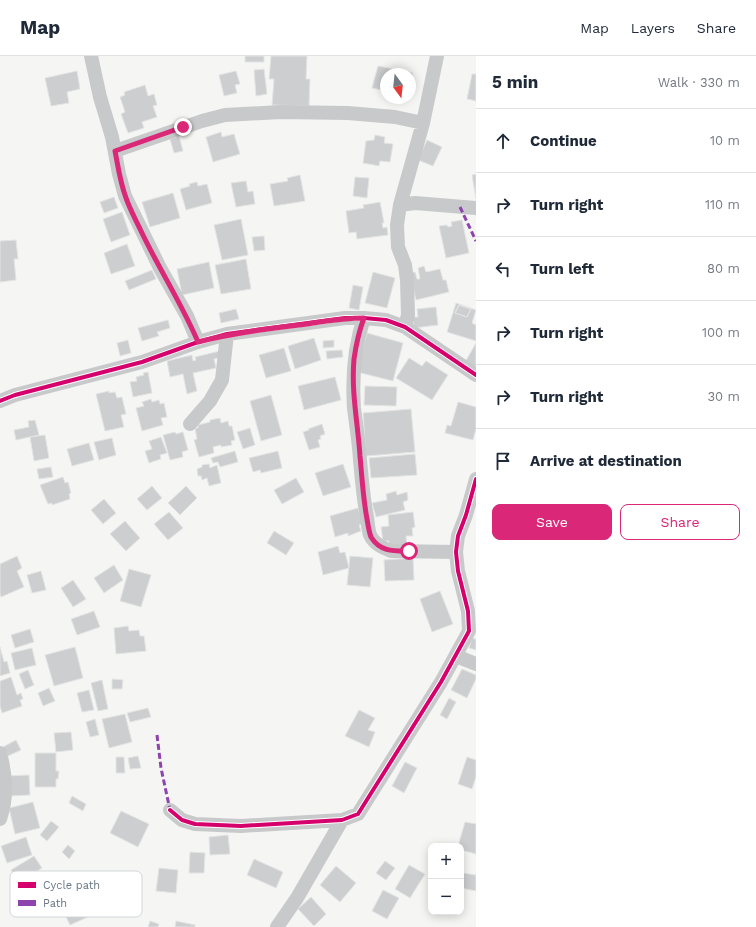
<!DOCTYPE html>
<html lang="en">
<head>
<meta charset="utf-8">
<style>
	:root { --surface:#fff; --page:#f6f6f7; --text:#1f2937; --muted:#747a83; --line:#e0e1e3; --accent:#db2777 }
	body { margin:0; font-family:"Work Sans",sans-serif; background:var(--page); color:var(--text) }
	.controls { position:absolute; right:12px; bottom:12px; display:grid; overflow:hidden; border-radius:8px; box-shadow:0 2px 10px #0003 }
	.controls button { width:36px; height:36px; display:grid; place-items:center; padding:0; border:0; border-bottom:1px solid var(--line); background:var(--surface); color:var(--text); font:20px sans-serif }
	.compass { position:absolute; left:380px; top:12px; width:36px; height:36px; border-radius:50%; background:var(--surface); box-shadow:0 2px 10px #0003; rotate:165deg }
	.stop { position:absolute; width:12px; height:12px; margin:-9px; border:3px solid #db2777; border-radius:50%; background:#fff }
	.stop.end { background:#db2777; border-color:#fff; box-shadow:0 1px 4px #0008 }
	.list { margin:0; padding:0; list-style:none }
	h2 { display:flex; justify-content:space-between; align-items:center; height:52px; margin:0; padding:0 16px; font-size:17px }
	h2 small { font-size:13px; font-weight:400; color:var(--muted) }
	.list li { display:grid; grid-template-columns:26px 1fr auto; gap:12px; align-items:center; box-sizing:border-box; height:64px; padding:0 16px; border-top:1px solid var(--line) }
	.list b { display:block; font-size:15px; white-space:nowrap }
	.list em { font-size:13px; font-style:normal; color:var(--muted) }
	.actions { display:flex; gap:8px; padding:12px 16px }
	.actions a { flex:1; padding:9px 0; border:1px solid var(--accent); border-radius:8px; text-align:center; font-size:14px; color:var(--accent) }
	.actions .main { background:var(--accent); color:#fff }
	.icon { flex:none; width:22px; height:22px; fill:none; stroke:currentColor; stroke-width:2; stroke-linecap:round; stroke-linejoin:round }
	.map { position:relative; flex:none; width:476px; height:871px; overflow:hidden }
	header { display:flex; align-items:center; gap:24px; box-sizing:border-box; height:56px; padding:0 20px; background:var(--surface); border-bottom:1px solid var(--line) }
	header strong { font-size:19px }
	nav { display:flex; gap:22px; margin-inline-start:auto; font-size:14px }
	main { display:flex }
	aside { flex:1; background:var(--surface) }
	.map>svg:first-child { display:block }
	.building { fill:#cccecf; stroke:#e4e4e4; fill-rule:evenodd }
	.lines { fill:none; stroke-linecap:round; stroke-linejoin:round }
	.street { stroke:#c8c9ca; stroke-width:14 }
	.quiet { stroke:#8e44ad; stroke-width:3; stroke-dasharray:6 3; stroke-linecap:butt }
	.cycleway-casing { stroke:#fff; stroke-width:6 }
	.cycleway { stroke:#d6006c; stroke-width:4 }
	.route { stroke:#db2777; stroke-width:5 }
	.key { fill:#fff; stroke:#d1d6da; stroke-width:1 }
	.key-label { font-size:11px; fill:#677783 }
</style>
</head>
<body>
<header>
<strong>Map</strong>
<nav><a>Map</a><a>Layers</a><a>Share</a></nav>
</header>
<main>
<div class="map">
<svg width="476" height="871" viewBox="0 0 476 871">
	<rect width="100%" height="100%" fill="#f5f5f4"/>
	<path class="building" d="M245,0H264V6H245Z
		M271,0H307L306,23H310L309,50L272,49L274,23H269Z
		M378,10L413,17L410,28V18H386V35L372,32Z
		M264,13L267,38L256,40L254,14Z
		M77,15L80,33L67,36L69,47L51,50L45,22Z
		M236,15L240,28L235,29L237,37L224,40L219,19Z
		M472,18H476V45L467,43Z
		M145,29L148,40L154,38L157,49L153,50L157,61L142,66L144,72L128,77L121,58L125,56L120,41L125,39L124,36Z
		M221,76L222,81L234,78L240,98L213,106L206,81Z
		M375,79L385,81L384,87L393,88L390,106L380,105L379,110L363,107L366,85L374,84Z
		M179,80L183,95L174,97L170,83Z
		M427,84L442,91L433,110L418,104Z
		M476,118V143L472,119Z
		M300,119L305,145L274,150L270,128L288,125L287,122Z
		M355,121L369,122L367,142L353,140Z
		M246,125L248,136L253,135L255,148L236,151L231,127Z
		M197,126L198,130L207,128L212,147L186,154L180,133L190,130L189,128Z
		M173,137L180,162L150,171L142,146Z
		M114,141L118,152L104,157L100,146Z
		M380,146L384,167H382L383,172L387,171L388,179L357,183L356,176L349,177L346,155L364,152L363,149Z
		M122,156L130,179L111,186L103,163Z
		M241,163L248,199L222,204L214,169Z
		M462,164L469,197L446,202L439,170L447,169L448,171L452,170L451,166Z
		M264,180L265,194L254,195L252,181Z
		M16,184L18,203H14L16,224L0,226V185Z
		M127,188L135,210L111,218L104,197Z
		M246,203L251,233L221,238L215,209Z
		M209,206L214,232L182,239L177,213Z
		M424,210L426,216L440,213L443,224H446L449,236L416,244L410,217L415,216L417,223H420L418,212Z
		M152,214L156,223L129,234L125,225Z
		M373,216L395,222L387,252L365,247Z
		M353,229L363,231L359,254L349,252Z
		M456,247L476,254L472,267L476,269V285L447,276ZM459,249L471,253L467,261L455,257Z
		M459,249L471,253L467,261L455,257Z
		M436,251L438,269L414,272L413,261H418L417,253Z
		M236,253L239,263L221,267L219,257Z
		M168,264L170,272L157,276L159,280L142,285L138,272Z
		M367,277L403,287L393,325L357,316Z
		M314,282L321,304L295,313L288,290Z
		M128,284L131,297L120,300L117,287Z
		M334,284V291L323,292V285Z
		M476,287V315L464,308Z
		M284,292L291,315L266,322L259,299Z
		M342,294L343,301L327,303L326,295Z
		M220,295L221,301L214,303L216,312L193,317L197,335L187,338L183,318L170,321L167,305L192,299L193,305L196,304L195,301Z
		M409,302L422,310L426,305L448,319L432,344L396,322Z
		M148,316L152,337L133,341L130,326L137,325L136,321L144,319L143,317Z
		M335,321L341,344L304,354L298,330Z
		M365,330L397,331L396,350L364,349Z
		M109,335V337L115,336L117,342L122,341L126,358L121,359L124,371L105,375L96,338Z
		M271,339L282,379L261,385L250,345Z
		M151,343L152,346L159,344L160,348L164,347L167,361L161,362L163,369L142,375L136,352L144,350L142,346Z
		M458,346L476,351V373L473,384L445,377L447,369L451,370Z
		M411,353L415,396L366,400L363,357Z
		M220,362L221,367L228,365L229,370H232L235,384L231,385L232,389L221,391V389L213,391L214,397L199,401L194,384L197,383L195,372H198V369L210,366V364Z
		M35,364L39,379L16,384L14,374L29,371L28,365Z
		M322,368L325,378L320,380L321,383L318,384L320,391L309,394L303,376L309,374L308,373Z
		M250,372L255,389L243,393L237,376Z
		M175,376L176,378L183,376L188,394L182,396L183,401L170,404L163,379Z
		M45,379L49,402L34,405L30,381Z
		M161,381L167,397L160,399L161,403L149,407L145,395L152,393L149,385Z
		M112,382L116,399L99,404L94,386Z
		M89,387L94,404L72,410L67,393Z
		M235,395L238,406L220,411L218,406L213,407L211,402Z
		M278,395L282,412L261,417L260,414L253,416L249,402Z
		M415,398L417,419L371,422L369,402Z
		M209,408L210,412L217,409L221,427L209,430L207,422L202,424L201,420H198L197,413L202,411V409Z
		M343,408L351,431L323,440L315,417Z
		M51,411L53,421L39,423L37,413Z
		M63,421L65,427L68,426L71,437L69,438L70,443L52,449V447L48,448L40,429Z
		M296,422L304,436L282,448L274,434Z
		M152,430L162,442L147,454L137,443Z
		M186,430L197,442L180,459L168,447Z
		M396,435L397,439L407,436L408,444L403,446L405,454L376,461L372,447L387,444L386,438Z
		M104,443L116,457L103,468L91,454Z
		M358,452L363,468L359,469L361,475L348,480V477L335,481L330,460Z
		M169,456L183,472L168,484L154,468Z
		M413,456L415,471L412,472L413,480H406L407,490L389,492V485H383L381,471L389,470L388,459Z
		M125,465L140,482L126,495L110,478Z
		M274,475L294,487L286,499L267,487Z
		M338,490L340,497L345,496L349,512L323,519L318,496Z
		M17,500L22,512L17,515L24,531L1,541L0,538V508Z
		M350,500L373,502L370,531L347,529Z
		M413,502L414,524L385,525L384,504Z
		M114,509L123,524L104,537L94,522Z
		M129,513L151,519L141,551L120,545Z
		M41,515L46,534L32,537L27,519Z
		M73,524L86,543L73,551L61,532Z
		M440,535L453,568L432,576L420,543Z
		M94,555L100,571L77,579L71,563Z
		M128,570L129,575L139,574L140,580H144L146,595L116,598L114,572Z
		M30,573L34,586L15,592L11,579Z
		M472,582L476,583V594L469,592Z
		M0,591L4,606L7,605L10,617L0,620Z
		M75,591L83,622L54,630L45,599Z
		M32,592L36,609L15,614L11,597Z
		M462,613L476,619V623L467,642L451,634Z
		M28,614L34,629L25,633L19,618Z
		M11,621L17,639L21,637L23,643L20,644L22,650L2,657L0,650V625Z
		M112,623L123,624L122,633H112Z
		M102,624L108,653L98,655L91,627Z
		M49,632L55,645L43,650L38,637Z
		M89,634L94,654L82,656L77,637Z
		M449,642L456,646L447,663L440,659Z
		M148,652L151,661L130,666L127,657Z
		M359,654L375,662L368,674L375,676L369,691L345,680Z
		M125,658L132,686L109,692L102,663Z
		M95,663L99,679L90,681L86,666Z
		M71,676L73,694L56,696L54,677Z
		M16,684L21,694L8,700L3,691Z
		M35,697H56V715H59L58,723H56V731H35Z
		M138,700L141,712L130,713L128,702Z
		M116,701H124L125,717H116Z
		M467,701L476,704V721L472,733L458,728Z
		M405,706L417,712L404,737L392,730Z
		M29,719L30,739L9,740L8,720Z
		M72,740L86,748L83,755L69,747Z
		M33,746L40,772L15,778L9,752Z
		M121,755L149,768L138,791L110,777Z
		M51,765L59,771L47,785L40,779Z
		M465,766L476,768V798L461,794V790H458Z
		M228,779L230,798L210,799L209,781Z
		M26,781L32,799L7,807L1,790Z
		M68,789L75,795L69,803L62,796Z
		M190,796L205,797L204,817H189Z
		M34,800L42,812L19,826L11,814Z
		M254,803L283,816L276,832L247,819Z
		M385,805L395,812L386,824L376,817Z
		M409,809L425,818L410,842L395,833Z
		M336,810L356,827L340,846L320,829Z
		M159,812L178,814L176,837L156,835Z
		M463,817L476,819V835L461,832Z
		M383,834L399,842L387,863L372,855Z
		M311,841L326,858L314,870L298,853Z
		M79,842L88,861L70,869L61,851Z
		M150,865L159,868L158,871H148Z
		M176,865L195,869V871H175Z"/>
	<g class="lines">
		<path class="street" d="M91,0L100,41L112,81L119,118L125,140L160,212L187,260L198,286
			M115,95L202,65L225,59L243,58L281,56L348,57L395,61L423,67
			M400,149L415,147L476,152
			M364,262C354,291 352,321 354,352C356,369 359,386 360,404C362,423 363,442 367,461C368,467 368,473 370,479C374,488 383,492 391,495L456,496
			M405,271L408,259L407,224L405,209L398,191L397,169L400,149L423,67L437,0
			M0,345L15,339L142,306L198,286L227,278L345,262H364L386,264L405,271L476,319
			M190,368L210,345L222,324L227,278
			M456,600L476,608
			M0,697C6,719 8,741 0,763
			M170,754L182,764L195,768L241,770L342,764L358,758L441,626L469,575L468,555L458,515L456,496L458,480L466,459L476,423
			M277,871L297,842L342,764"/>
		<path class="quiet" d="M460,151L476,185
			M157,679L161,712L170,754"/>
		<g class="cycleway-casing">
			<path id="cycleway" d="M0,345L15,339L142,306L198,286L227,278L345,262H364L386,264L405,271L476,319
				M170,754L182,764L195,768L241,770L342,764L358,758L441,626L469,575L468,555L458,515L456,496L458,480L466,459L476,423"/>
		</g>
		<use href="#cycleway" class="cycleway"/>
	</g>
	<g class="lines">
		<path class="route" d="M183,71L115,95C118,110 120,125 125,139C129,152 136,164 141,175C159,213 182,248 198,286C232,277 264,273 299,269C321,266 342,262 364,262C359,275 356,289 354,303C351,336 358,368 360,400C362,421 363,442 367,463C368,469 369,476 371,481C380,496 394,495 409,495"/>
	</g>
	<rect x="10" y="815" width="132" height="46" rx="6" class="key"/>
	<rect x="18" y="826" width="18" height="6" fill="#d6006c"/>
	<rect x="18" y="844" width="18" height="6" fill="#8e44ad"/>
	<g class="key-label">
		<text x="43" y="833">Cycle path</text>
		<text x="43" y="851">Path</text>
	</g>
</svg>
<div class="controls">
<button>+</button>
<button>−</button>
</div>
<svg class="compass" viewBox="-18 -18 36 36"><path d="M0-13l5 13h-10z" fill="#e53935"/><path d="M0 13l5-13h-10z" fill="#747a83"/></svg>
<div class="stop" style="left:409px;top:495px"></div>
<div class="stop end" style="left:183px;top:71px"></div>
</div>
<aside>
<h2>5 min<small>Walk · 330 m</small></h2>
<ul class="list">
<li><svg class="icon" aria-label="ahead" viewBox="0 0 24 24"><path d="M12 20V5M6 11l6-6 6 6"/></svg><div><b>Continue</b></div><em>10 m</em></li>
<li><svg class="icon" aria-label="right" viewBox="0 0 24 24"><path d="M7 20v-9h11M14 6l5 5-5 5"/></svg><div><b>Turn right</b></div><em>110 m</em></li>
<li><svg class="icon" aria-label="left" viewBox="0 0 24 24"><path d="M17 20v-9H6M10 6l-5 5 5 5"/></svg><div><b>Turn left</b></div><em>80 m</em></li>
<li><svg class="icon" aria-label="right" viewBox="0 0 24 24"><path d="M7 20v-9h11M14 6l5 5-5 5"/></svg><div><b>Turn right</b></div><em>100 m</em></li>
<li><svg class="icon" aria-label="right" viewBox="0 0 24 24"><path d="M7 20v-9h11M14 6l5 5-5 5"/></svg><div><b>Turn right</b></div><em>30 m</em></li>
<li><svg class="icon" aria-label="arrive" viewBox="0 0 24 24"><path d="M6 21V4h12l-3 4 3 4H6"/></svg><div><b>Arrive at destination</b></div></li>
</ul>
<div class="actions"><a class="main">Save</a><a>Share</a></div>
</aside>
</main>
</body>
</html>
